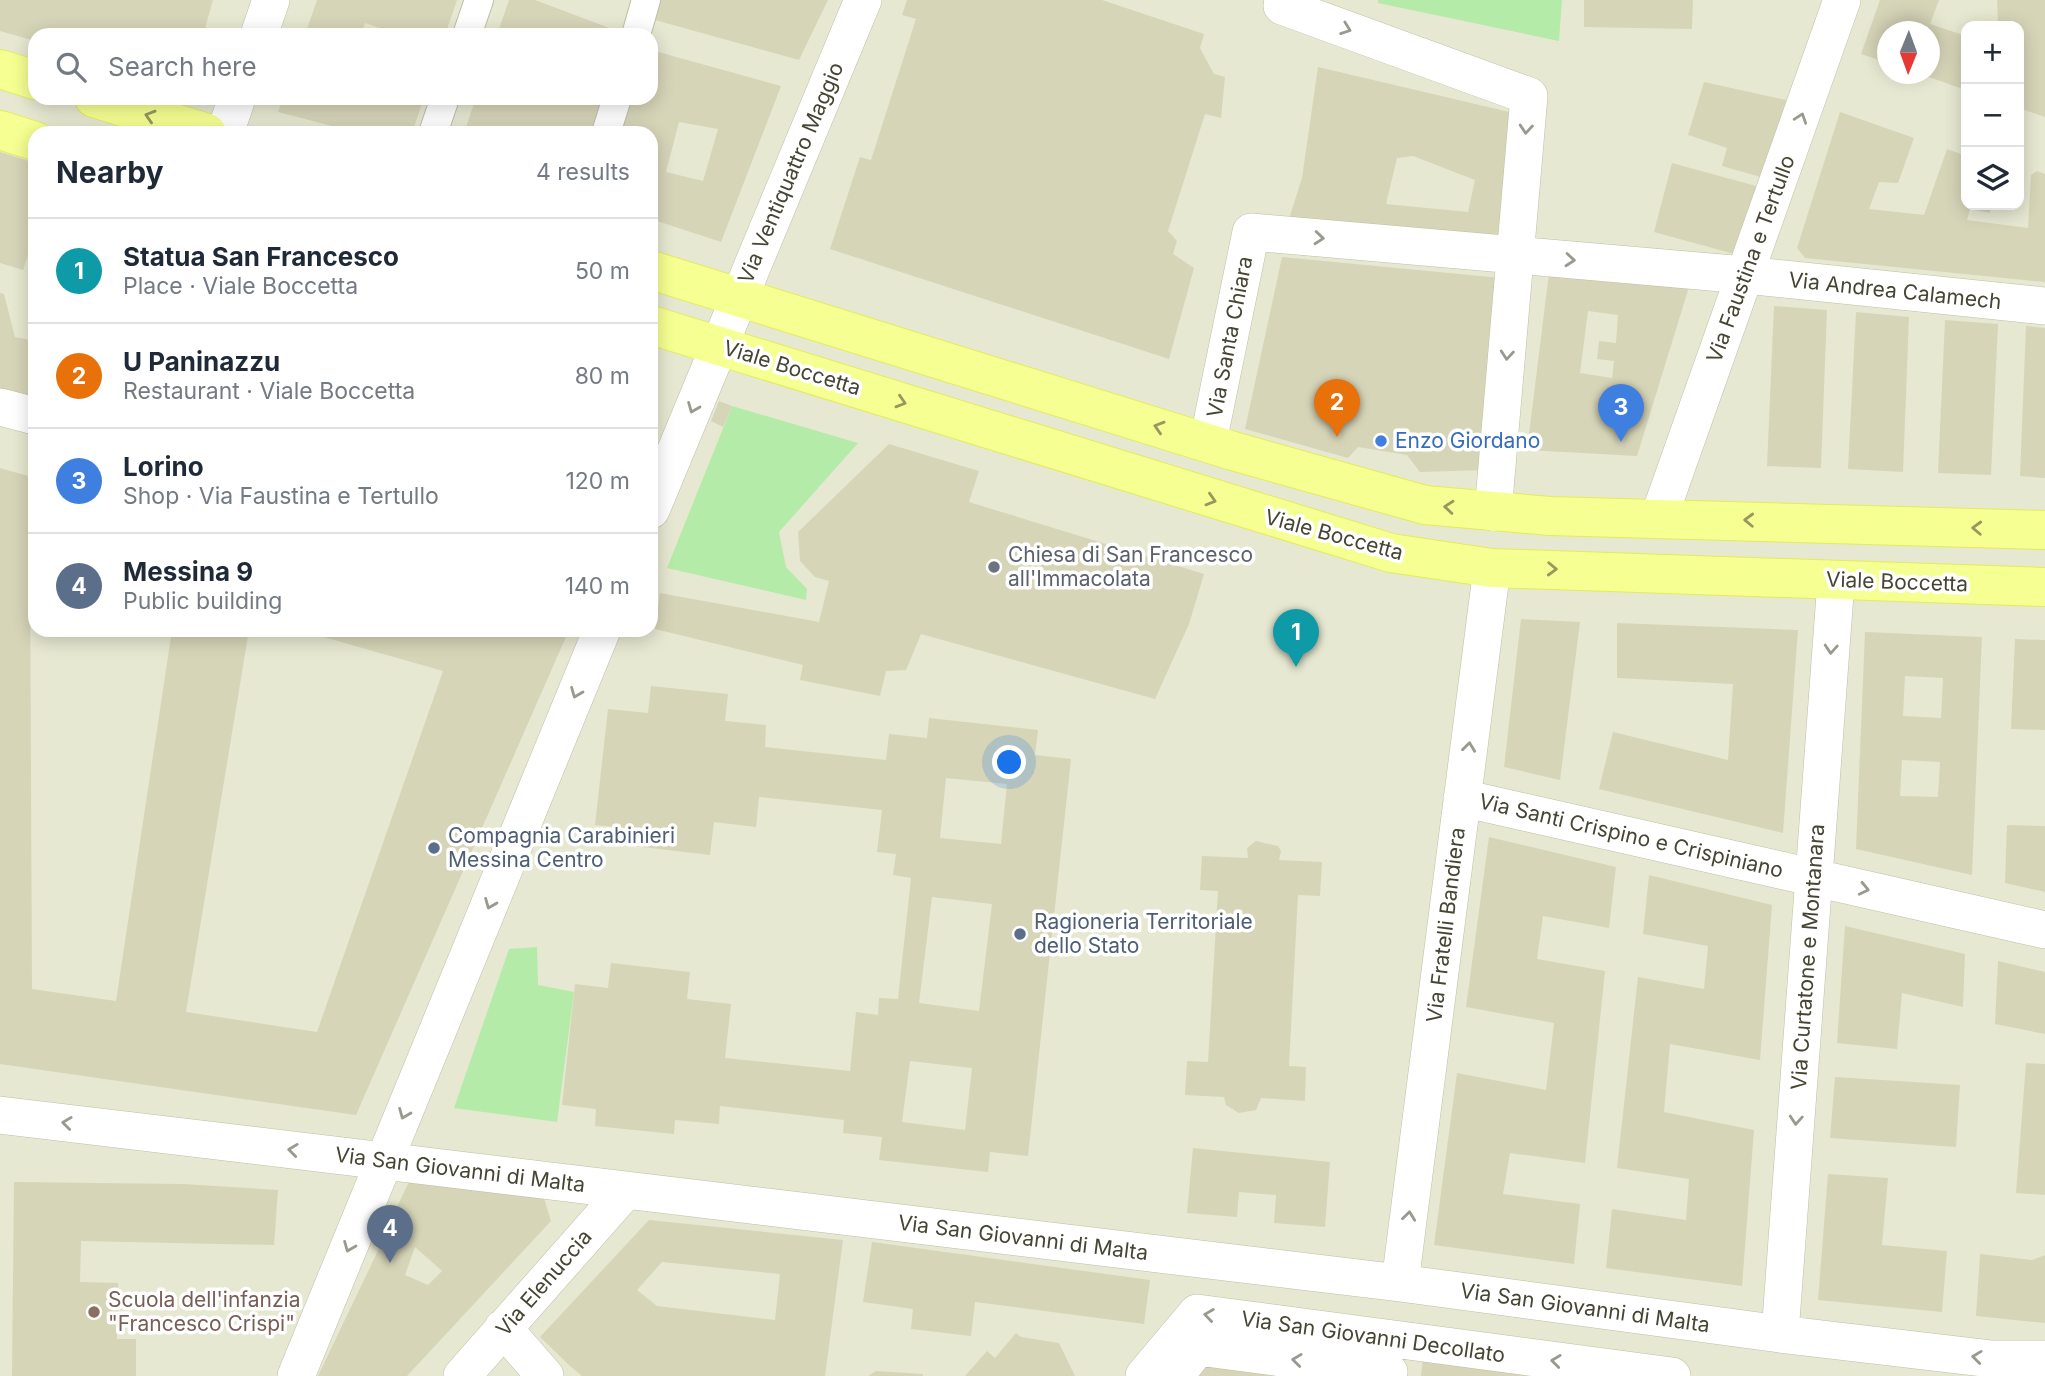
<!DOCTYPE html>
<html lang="en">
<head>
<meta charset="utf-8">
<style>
	:root { --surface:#fff; --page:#f6f6f7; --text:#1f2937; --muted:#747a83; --line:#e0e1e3; --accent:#7c3aed }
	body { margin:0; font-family:Inter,sans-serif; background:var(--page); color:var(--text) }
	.controls { position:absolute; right:21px; top:21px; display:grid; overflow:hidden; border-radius:14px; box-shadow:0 4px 18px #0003 }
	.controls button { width:63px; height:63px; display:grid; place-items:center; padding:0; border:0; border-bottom:2px solid var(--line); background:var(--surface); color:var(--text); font:35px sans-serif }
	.compass { position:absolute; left:1877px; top:21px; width:63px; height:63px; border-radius:50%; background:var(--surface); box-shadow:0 4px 18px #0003; rotate:181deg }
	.you { position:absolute; left:1010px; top:763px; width:24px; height:24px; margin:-18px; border:5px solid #fff; border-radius:50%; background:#1a73e8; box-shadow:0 0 0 10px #1a73e833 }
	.badge { display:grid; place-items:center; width:46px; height:46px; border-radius:50%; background:var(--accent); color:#fff; font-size:23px; font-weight:700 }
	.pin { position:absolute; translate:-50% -58px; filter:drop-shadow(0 2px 4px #0008) }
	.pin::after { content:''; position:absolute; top:37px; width:24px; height:21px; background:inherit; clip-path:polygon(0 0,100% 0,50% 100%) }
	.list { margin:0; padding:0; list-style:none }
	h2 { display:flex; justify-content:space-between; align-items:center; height:91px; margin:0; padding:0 28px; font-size:30px }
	h2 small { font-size:23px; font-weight:400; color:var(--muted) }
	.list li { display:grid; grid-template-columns:46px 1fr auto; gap:21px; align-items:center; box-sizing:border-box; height:105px; padding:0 28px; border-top:2px solid var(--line) }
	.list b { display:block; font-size:26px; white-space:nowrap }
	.list p { margin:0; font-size:23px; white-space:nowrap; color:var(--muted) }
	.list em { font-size:23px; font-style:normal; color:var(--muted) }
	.icon { flex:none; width:38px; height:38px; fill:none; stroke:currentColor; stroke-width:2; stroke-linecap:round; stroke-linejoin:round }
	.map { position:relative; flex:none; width:2045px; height:1376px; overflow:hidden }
	.search { position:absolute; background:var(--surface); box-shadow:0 4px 18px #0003; left:28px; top:28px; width:630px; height:77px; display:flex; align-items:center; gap:18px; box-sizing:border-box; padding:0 24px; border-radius:21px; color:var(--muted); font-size:26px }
	.panel { position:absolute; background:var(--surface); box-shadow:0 4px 18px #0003; left:28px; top:126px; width:630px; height:511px; border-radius:21px }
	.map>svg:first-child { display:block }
	.residential { fill:#e6e8d1; fill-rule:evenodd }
	.green { fill:#b5eba8 }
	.building { fill:#d6d5b8; fill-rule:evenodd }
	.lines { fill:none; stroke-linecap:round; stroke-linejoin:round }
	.pedestrian-casing { stroke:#bebfa5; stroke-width:30 }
	.minor-casing { stroke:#bebfa5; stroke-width:38 }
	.primary-casing { stroke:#e3ec58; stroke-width:40 }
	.pedestrian { stroke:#fff; stroke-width:28 }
	.minor { stroke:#fff; stroke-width:37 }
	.primary { stroke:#f6ff91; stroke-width:38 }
	.oneway { stroke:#99998f }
	.oneway2 { stroke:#95995d }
	.shop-dot { fill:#3f7fe0; stroke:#fff; stroke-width:2.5 }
	.worship-dot { fill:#6b7280; stroke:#fff; stroke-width:2.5 }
	.service-dot { fill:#5c6f8a; stroke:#fff; stroke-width:2.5 }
	.education-dot { fill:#8d6e63; stroke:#fff; stroke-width:2.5 }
	.labels { text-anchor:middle; stroke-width:7; stroke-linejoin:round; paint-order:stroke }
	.street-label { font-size:21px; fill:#464533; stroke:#fff }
	.shop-label { font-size:21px; fill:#366cbe; stroke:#fff; text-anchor:start }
	.worship-label { font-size:21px; fill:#5b616d; stroke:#fff; text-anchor:start }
	.service-label { font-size:21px; fill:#4e5e75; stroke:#fff; text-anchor:start }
	.education-label { font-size:21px; fill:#785e54; stroke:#fff; text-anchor:start }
</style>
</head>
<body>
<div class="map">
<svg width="2045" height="1376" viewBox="0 0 2045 1376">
	<rect width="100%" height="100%" fill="#f2f3e3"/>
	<path class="residential" d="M0,0H2045V1376H0ZM1966,26H2019V205H1966ZM1888,32H1930V74H1888ZM35,35H651V98H35ZM35,133H651V630H35Z"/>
	<path class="green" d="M1378,0H1562L1559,41L1378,3Z
		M732,406L858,443L779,532L786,567L807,589L806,600L667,568Z
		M537,947L538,985L574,992L557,1122L454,1108L509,949Z"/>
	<path class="building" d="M0,0H213L203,35H35V41L0,31Z
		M317,0H457L445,35H400L365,23L361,35H305Z
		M509,0H535L628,35H497Z
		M661,0H828L799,60L655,20Z
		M907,0H1102L1204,34L1200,48L1214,74L1225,77L1221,118L1205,114L1168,231L1177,241L1173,254L1194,268L1169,359L830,249L860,157L871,160L916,19L902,15Z
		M1584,0H1693L1692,29L1584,27Z
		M1880,0H1939L1930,24L1966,36V90L1920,74H1930V32H1888V63L1861,54Z
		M1997,0H2045V117L2019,108V26H1998Z
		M651,50L781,86L721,242L651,219V133H619L631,98H651ZM679,122L718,129L703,181L666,172Z
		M1318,67L1518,114L1499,244L1288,222L1302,178ZM1413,156L1475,180L1468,212L1386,204L1397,158Z
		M1704,82L1786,100L1764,178L1722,166L1727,148L1688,135Z
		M283,98H424L412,133H359L278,112Z
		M476,98H605L592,133H464Z
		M1840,112L1914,138L1898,183L1879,182L1869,209L1924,215L1947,149L1966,156V205H1991L1990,213L1970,209L1967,220L2028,228L2031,175L2037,171L2045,174V282L1805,258L1797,248Z
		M0,152L35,163V251L30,249L23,270L0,263Z
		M1672,163L1756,186L1738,255L1654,232Z
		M1282,257L1501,278L1485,470L1420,472L1407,455L1358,447L1348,458L1245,429Z
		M1549,273L1689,287L1637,456L1527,450ZM1588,311L1618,315L1616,343L1599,341L1597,359L1614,361L1612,378L1580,373Z
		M0,293L4,294L15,337L35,341V401L0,393Z
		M1774,306L1827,310L1821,468L1767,466Z
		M1856,312L1909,317L1903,472L1848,469Z
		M1945,320L1998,324L1991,475L1938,473Z
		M2026,326L2045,328V478L2020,476Z
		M719,401L732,406L723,427L711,421Z
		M889,444L979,471L969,502L1204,574L1189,624L1155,699L921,634L906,670L886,671L880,696L800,680L803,665L655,629L660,593L819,622L829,581L815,577L800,561L798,532Z
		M0,468L35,478V556L30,555L32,989L116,1001L172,630H249L186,1012L317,1032L443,671L299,630H569L356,1115L0,1064Z
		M1521,619L1580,622L1560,780L1504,767Z
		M1617,623L1798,630L1783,833L1599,789L1613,732L1728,760L1733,684L1617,678Z
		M1865,632L1982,637L1972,875L1856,849ZM1905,676L1943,678L1941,718L1903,716ZM1902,760L1940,762L1938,797L1900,796Z
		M2015,639L2045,640V730L2011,729Z
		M651,686L728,694L725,721L766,725L765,747L886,760L889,734L927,738L929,718L1038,730L1035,755L1071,759L1028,1156L990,1152L988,1172L879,1160L882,1137L843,1133L844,1120L720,1106L719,1124L675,1120L674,1134L595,1126L596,1109L562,1105L575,984L608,988L611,963L690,972L687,999L731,1004L725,1058L850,1071L856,1012L878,1015L879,998L898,999L911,878L893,875L896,854L877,852L882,810L759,797L756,827L714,822L710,855L634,846L636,829L595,825L608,709L648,713ZM946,778L1007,784L1001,844L940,838ZM932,897L992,904L979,1011L919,1003ZM910,1061L972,1068L965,1130L902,1122Z
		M2007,825L2045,826V892L2005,883Z
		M1489,837L1616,867L1609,928L1543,916L1537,959L1605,971L1585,1163L1510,1153L1503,1194L1580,1204L1574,1264L1434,1245L1457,1073L1546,1090L1554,1023L1466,1007Z
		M1256,841L1278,846L1281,851L1279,860L1322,862L1320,896L1298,895L1289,1066L1306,1067L1305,1101L1261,1098L1256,1110L1239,1113L1226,1105L1224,1097L1185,1095L1187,1061L1208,1062L1218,891L1200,890L1202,856L1248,858L1247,848Z
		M1649,875L1772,905L1760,1060L1670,1044L1664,1112L1754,1130L1742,1286L1606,1268L1612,1209L1686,1220L1689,1179L1617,1168L1638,977L1704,989L1708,946L1643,934Z
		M1845,926L1965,954L1963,1007L1902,993L1897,1049L1837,1043Z
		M1998,961L2045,972V1034L1995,1024Z
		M2026,1063L2045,1064V1195L2016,1193Z
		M1835,1077L1960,1085L1956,1147L1830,1138Z
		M1193,1148L1330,1162L1325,1227L1274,1223L1276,1195L1239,1192L1237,1217L1187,1213Z
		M1828,1174L1888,1178L1882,1245L1947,1251L1942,1312L1818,1300Z
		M412,1175L541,1189L551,1221L407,1376H318L385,1236L408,1245L385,1233ZM415,1247L442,1271L428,1285L405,1275Z
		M14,1182L183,1184L278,1190L274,1245L81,1241L80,1282L118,1283L117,1339H136V1376H12Z
		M649,1220L843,1240L825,1376H582L570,1366L540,1337ZM662,1262L780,1274L775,1320L657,1306L637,1290Z
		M872,1242L1150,1280L1144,1324L975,1302L971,1336L911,1329L913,1309L863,1302Z
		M1980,1254L2032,1260L2045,1255V1323L1976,1316Z
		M1016,1333L1021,1337L1059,1343L1075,1376H965L987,1351L995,1358Z
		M1199,1358L1319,1376H1185Z
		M1423,1358L1545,1376H1421Z
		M876,1371L923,1374V1376H868Z"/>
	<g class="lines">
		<g class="pedestrian-casing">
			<path id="pedestrian" d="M467,35L479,0
				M636,35L646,0
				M433,133L445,98
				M606,133L617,98"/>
		</g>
		<g class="minor-casing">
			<path id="minor" d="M1283,0L1282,6L1529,96L1493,512
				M259,35L271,0
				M225,133L237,98
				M0,407L35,416
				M1208,442L1251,232L1745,275L2045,306
				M651,510L863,0
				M1659,517L1842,0
				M1462,798L2045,930
				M0,1115L1400,1283L1780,1334L1992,1359H2045
				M1400,1283L1492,568
				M503,1328L545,1376
				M1780,1334L1836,581
				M296,1376L602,630
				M462,1376L626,1190
				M1144,1376L1197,1313L1672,1376
				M1175,1376L1198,1347L1389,1372"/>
		</g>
		<g class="primary-casing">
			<path id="primary" d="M0,69L35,80
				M94,98L207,133
				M0,130L35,141
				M651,270L1233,451L1425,505L1550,516L2045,530
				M651,325L1391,553L1492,568L2045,587"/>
		</g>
		<use href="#pedestrian" class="pedestrian"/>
		<use href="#minor" class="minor"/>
		<use href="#primary" class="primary"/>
	</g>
	<defs><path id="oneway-chevron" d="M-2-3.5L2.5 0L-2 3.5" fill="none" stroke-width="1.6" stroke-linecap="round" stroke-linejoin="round" transform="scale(1.75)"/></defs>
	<g class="oneway">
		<use href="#oneway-chevron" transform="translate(1346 29) rotate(20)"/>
		<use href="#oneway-chevron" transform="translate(1801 118) rotate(-71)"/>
		<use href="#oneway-chevron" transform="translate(1526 129) rotate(95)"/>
		<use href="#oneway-chevron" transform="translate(1319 238) rotate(5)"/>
		<use href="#oneway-chevron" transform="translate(1570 260) rotate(5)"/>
		<use href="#oneway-chevron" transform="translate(1507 355) rotate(95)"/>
		<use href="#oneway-chevron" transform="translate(693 408) rotate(112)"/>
		<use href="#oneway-chevron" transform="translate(1831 649) rotate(94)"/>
		<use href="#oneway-chevron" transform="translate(576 693) rotate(112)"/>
		<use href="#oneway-chevron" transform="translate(1469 747) rotate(-83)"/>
		<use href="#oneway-chevron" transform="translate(1864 889) rotate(13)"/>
		<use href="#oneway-chevron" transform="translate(490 904) rotate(112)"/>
		<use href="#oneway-chevron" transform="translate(404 1114) rotate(112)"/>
		<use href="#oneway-chevron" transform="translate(1796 1120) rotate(94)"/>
		<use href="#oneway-chevron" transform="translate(67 1123) rotate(-173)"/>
		<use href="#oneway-chevron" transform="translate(293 1150) rotate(-173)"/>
		<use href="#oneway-chevron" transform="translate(1409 1216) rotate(-83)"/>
		<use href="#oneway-chevron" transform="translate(349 1247) rotate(112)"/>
		<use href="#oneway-chevron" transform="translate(1209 1315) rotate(-172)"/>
		<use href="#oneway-chevron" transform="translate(1977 1357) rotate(-173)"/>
		<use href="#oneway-chevron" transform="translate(1297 1360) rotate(-173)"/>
		<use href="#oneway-chevron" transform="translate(1556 1361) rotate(-173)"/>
	</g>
	<g class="oneway2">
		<use href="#oneway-chevron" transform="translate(150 116) rotate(-163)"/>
		<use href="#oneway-chevron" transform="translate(901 402) rotate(17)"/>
		<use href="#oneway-chevron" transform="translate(1159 427) rotate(-163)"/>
		<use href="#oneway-chevron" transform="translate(1211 500) rotate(17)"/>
		<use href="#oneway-chevron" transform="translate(1449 507) rotate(-175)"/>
		<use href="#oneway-chevron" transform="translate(1749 520) rotate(-178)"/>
		<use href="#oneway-chevron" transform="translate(1977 528) rotate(-178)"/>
		<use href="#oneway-chevron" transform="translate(1552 569) rotate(2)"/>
	</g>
	<circle class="shop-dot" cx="1381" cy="441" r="7"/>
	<circle class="worship-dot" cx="994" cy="567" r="7"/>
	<g class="service-dot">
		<circle cx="434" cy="848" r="7"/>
		<circle cx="1020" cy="934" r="7"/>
	</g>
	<circle class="education-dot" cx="94" cy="1312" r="7"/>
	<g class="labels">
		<g class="street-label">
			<text transform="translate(791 173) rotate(-67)" y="7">Via Ventiquattro Maggio</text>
			<text transform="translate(1751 259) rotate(-70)" y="7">Via Faustina e Tertullo</text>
			<text transform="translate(1895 291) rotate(6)" y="7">Via Andrea Calamech</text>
			<text transform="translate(1230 337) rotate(-79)" y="7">Via Santa Chiara</text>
			<text transform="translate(792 368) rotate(17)" y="7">Viale Boccetta</text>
			<text transform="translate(1334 535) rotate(15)" y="7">Viale Boccetta</text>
			<text transform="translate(1897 582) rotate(2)" y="7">Viale Boccetta</text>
			<text transform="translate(1631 836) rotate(13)" y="7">Via Santi Crispino e Crispiniano</text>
			<text transform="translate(1446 925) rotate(-83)" y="7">Via Fratelli Bandiera</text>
			<text transform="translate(1808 957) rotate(-86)" y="7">Via Curtatone e Montanara</text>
			<text transform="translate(460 1170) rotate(7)" y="7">Via San Giovanni di Malta</text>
			<text transform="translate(1023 1238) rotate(7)" y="7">Via San Giovanni di Malta</text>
			<text transform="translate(544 1283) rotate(-49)" y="7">Via Elenuccia</text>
			<text transform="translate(1585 1308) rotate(8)" y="7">Via San Giovanni di Malta</text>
			<text transform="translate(1373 1337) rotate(8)" y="7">Via San Giovanni Decollato</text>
		</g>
		<g class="shop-label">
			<text x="1395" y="448">Enzo Giordano</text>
		</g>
		<g class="worship-label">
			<text x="1008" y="562">Chiesa di San Francesco<tspan x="1008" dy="24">all'Immacolata</tspan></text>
		</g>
		<g class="service-label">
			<text x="448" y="843">Compagnia Carabinieri<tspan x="448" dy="24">Messina Centro</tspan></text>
			<text x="1034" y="929">Ragioneria Territoriale<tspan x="1034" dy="24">dello Stato</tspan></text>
		</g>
		<g class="education-label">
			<text x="108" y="1307">Scuola dell'infanzia<tspan x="108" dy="24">"Francesco Crispi"</tspan></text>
		</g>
	</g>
</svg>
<div class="controls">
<button>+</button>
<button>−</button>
<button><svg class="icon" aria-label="layers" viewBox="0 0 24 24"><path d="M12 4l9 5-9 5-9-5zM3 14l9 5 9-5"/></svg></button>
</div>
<svg class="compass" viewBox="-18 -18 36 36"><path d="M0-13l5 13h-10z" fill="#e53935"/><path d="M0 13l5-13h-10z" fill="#747a83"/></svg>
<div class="you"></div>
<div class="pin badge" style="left:1296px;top:667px;background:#0f9aa8">1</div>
<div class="pin badge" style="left:1337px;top:437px;background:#e8710a">2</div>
<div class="pin badge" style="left:1621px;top:442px;background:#3f7fe0">3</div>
<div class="pin badge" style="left:390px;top:1263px;background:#5c6f8a">4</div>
<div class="search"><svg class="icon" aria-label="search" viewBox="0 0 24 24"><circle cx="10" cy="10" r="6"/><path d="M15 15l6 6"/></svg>Search here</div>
<section class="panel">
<h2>Nearby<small>4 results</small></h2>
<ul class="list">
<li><span class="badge" style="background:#0f9aa8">1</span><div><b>Statua San Francesco</b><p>Place · Viale Boccetta</p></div><em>50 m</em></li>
<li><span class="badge" style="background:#e8710a">2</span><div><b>U Paninazzu</b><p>Restaurant · Viale Boccetta</p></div><em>80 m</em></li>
<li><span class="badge" style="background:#3f7fe0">3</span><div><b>Lorino</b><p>Shop · Via Faustina e Tertullo</p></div><em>120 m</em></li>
<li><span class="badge" style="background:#5c6f8a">4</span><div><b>Messina 9</b><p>Public building</p></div><em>140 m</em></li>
</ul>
</section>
</div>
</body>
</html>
